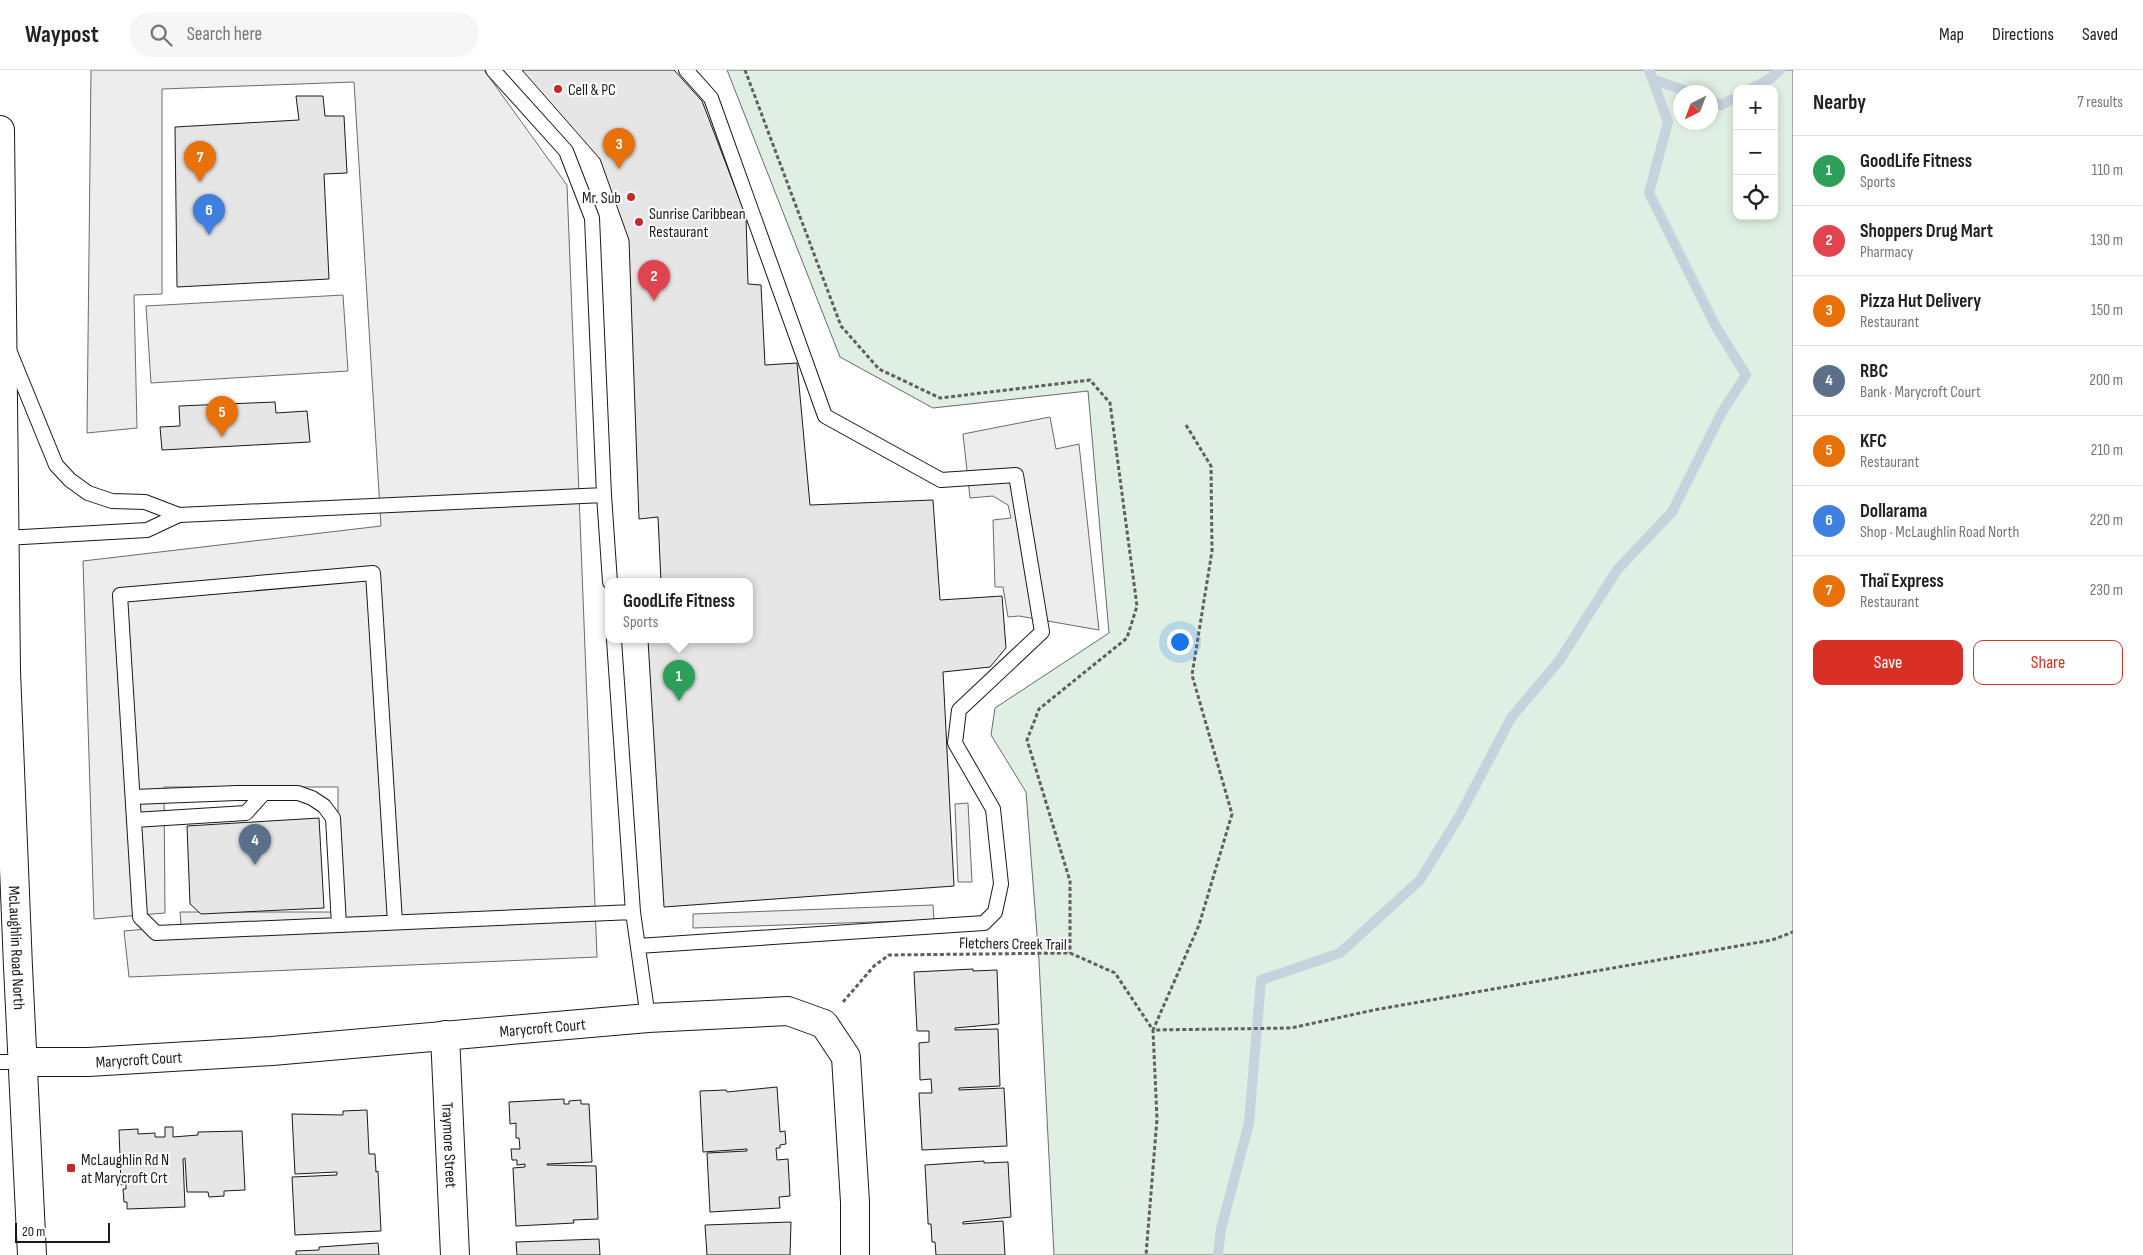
<!DOCTYPE html>
<html lang="en">
<head>
<meta charset="utf-8">
<style>
	:root { --surface:#fff; --page:#f6f6f6; --text:#222; --muted:#767676; --line:#e0e0e0; --accent:#d93025 }
	body { margin:0; font-family:"Sofia Sans Condensed",sans-serif; background:var(--page); color:var(--text) }
	.controls { position:absolute; right:15px; top:15px; display:grid; overflow:hidden; border-radius:10px; box-shadow:0 2px 8px #0003 }
	.controls button { width:45px; height:45px; display:grid; place-items:center; padding:0; border:0; border-bottom:1px solid var(--line); background:var(--surface); color:var(--text); font:25px sans-serif }
	.compass { position:absolute; left:1673px; top:15px; width:45px; height:45px; border-radius:50%; background:var(--surface); box-shadow:0 2px 8px #0003; rotate:222deg }
	.scale { position:absolute; left:15px; bottom:12px; width:95px; box-sizing:border-box; padding-left:5px; border:2px solid #1a1a1a; border-top:0; font-size:14px; line-height:18px; white-space:nowrap; color:#1a1a1a; -webkit-text-stroke:4px #fff; paint-order:stroke }
	.you { position:absolute; left:1179px; top:571px; width:18px; height:18px; margin:-12px; border:4px solid #fff; border-radius:50%; background:#1a73e8; box-shadow:0 0 0 8px #1a73e833 }
	.badge { display:grid; place-items:center; width:32px; height:32px; border-radius:50%; background:var(--accent); color:#fff; font-size:16px; font-weight:700 }
	.pin { position:absolute; translate:-50% -41px; filter:drop-shadow(0 1px 2px #0008) }
	.pin::after { content:''; position:absolute; top:26px; width:18px; height:15px; background:inherit; clip-path:polygon(0 0,100% 0,50% 100%) }
	.popup { position:absolute; left:605px; top:508px; width:148px; height:65px; box-sizing:border-box; display:grid; place-content:center; border-radius:10px; background:var(--surface); filter:drop-shadow(0 1px 4px #0005); font-size:16px; white-space:nowrap; color:var(--muted) }
	.popup b { font-size:19px; color:var(--text) }
	.popup::after { content:''; position:absolute; left:50%; top:100%; margin-left:-10px; border:10px solid transparent; border-top-color:var(--surface) }
	.list { margin:0; padding:0; list-style:none }
	h2 { display:flex; justify-content:space-between; align-items:center; height:65px; margin:0; padding:0 20px; font-size:21px }
	h2 small { font-size:16px; font-weight:400; color:var(--muted) }
	.list li { display:grid; grid-template-columns:32px 1fr auto; gap:15px; align-items:center; box-sizing:border-box; height:70px; padding:0 20px; border-top:1px solid var(--line) }
	.list b { display:block; font-size:19px; white-space:nowrap }
	.list p { margin:0; font-size:16px; white-space:nowrap; color:var(--muted) }
	.list em { font-size:16px; font-style:normal; color:var(--muted) }
	.actions { display:flex; gap:10px; padding:15px 20px }
	.actions a { flex:1; padding:11px 0; border:1px solid var(--accent); border-radius:10px; text-align:center; font-size:18px; color:var(--accent) }
	.actions .main { background:var(--accent); color:#fff }
	.icon { flex:none; width:28px; height:28px; fill:none; stroke:currentColor; stroke-width:2; stroke-linecap:round; stroke-linejoin:round }
	.map { position:relative; flex:none; width:1793px; height:1185px; overflow:hidden }
	header { display:flex; align-items:center; gap:30px; box-sizing:border-box; height:70px; padding:0 25px; background:var(--surface); border-bottom:1px solid var(--line) }
	header strong { font-size:24px }
	nav { display:flex; gap:28px; margin-inline-start:auto; font-size:18px }
	.search { width:350px; height:45px; background:var(--page); display:flex; align-items:center; gap:12px; box-sizing:border-box; padding:0 18px; border-radius:28px; color:var(--muted); font-size:19px }
	main { display:flex }
	aside { flex:1; background:var(--surface) }
	.map>svg:first-child { display:block }
	.green { fill:#e0efe3; stroke:#6a6a6a; fill-rule:evenodd }
	.parking { fill:#ededed; stroke:#6a6a6a }
	.lines { fill:none; stroke-linecap:round; stroke-linejoin:round }
	.stream { stroke:#c6d2dc; stroke-width:10 }
	.building { fill:#e6e6e6; stroke:#1a1a1a }
	.lane-casing { stroke:#1a1a1a; stroke-width:16 }
	.street-casing { stroke:#1a1a1a; stroke-width:30 }
	.secondary-casing { stroke:#1a1a1a; stroke-width:30 }
	.path { stroke:#5f5f5f; stroke-width:3; stroke-dasharray:4 2.5; stroke-linecap:butt }
	.lane { stroke:#fff; stroke-width:14 }
	.street { stroke:#fff; stroke-width:28 }
	.secondary { stroke:#fff; stroke-width:28 }
	.poi-dot { fill:#c62828; stroke:#fff; stroke-width:2 }
	.labels { text-anchor:middle; stroke-width:4; stroke-linejoin:round; paint-order:stroke }
	.poi-label { font-size:16px; fill:#1a1a1a; stroke:#fff; text-anchor:start }
	.street-label { font-size:16px; fill:#1a1a1a; stroke:#fff }
</style>
</head>
<body>
<header>
<strong>Waypost</strong>
<div class="search"><svg class="icon" aria-label="search" viewBox="0 0 24 24"><circle cx="10" cy="10" r="6"/><path d="M15 15l6 6"/></svg>Search here</div>
<nav><a>Map</a><a>Directions</a><a>Saved</a></nav>
</header>
<main>
<div class="map">
<svg width="1793" height="1185" viewBox="0 0 1793 1185">
	<rect width="100%" height="100%" fill="#fff"/>
	<path class="green" d="M727,0H1793V1185H1054L1039,891L1026,722L991,665L995,638L1109,563L1088,321L933,338L840,287ZM1737,19H1774V146H1737ZM1680,22H1710V52H1680Z"/>
	<path class="parking" d="M91,0H484L567,115L597,887L129,907L124,861L181,856L180,842H338V717H164L165,843L94,849L83,491L381,456L354,12L162,19V224L134,225L137,358L87,363Z
		M343,225L348,301L151,313L146,236Z
		M1050,347L1056,379L1079,374L1099,560L1019,546L1008,547L1003,517H995L993,450L1011,448L1008,435L993,426L970,428L963,364Z
		M968,733L972,812H958L955,734Z
		M933,835L934,850L693,858V844Z"/>
	<g class="lines">
		<path class="stream" d="M1652,9L1689,22
			M1751,19L1771,8L1780,0
			M1710,31L1721,35L1737,27
			M1218,1185L1221,1159L1249,1053L1261,910L1340,883L1420,810L1460,745L1511,648L1559,591L1617,500L1672,442L1722,342L1746,305L1715,255L1649,123L1668,52L1649,0"/>
	</g>
	<path class="building" d="M522,0H674L702,31L746,146L748,214L761,215L765,295L797,293L810,435L933,430L940,530L1002,526L1006,578L990,597L943,602L954,816L664,837L648,570H749V512H661L658,447L639,449L629,170L600,89Z
		M296,26H323L325,46H344L347,103L324,104L329,209L177,217L175,57L299,50Z
		M275,332L276,343L307,341L310,372L162,380L160,357L180,356L179,336Z
		M319,748L324,838L201,844L190,834L187,756Z
		M973,899V901L997,900L999,954L955,958V960L998,959L1000,1016L959,1018V1020L1004,1018L1007,1076L922,1080L919,1023H932L931,1009L920,1010L919,973L929,972V961H917L914,902Z
		M777,1017L780,1062L785,1061L786,1074L780,1075V1078H776L777,1090L788,1089L790,1126L779,1127L780,1138L710,1142L707,1083L747,1081V1079L703,1082L700,1021L726,1020L727,1022Z
		M564,1029V1034H569V1031L581,1030V1034H589L592,1092L547,1094V1095L596,1096L598,1149L573,1150L574,1153L516,1156L513,1098L525,1097V1094L517,1095V1090H512L511,1079H520L519,1068H516V1053L510,1054L509,1032Z
		M367,1040L369,1084H375L376,1102L378,1101L381,1161L295,1165L292,1107L337,1105V1102L295,1104L292,1044L343,1045V1041Z
		M165,1057H173V1067L198,1065V1062L242,1061L245,1120L224,1121V1126L209,1127L208,1122H187L185,1088L183,1089L185,1137L127,1139V1132H124L123,1119H126V1114L121,1115L119,1060L138,1059V1064L155,1063V1067H165Z
		M984,1091V1093L1008,1092L1011,1147L963,1152V1154L1003,1151L1005,1185H936L935,1172H932L931,1154H928V1151L925,1095Z
		M791,1152L790,1185H707L705,1155Z
		M599,1169L600,1185H517L516,1172Z
		M378,1173L379,1185H296V1181L319,1180V1177Z"/>
	<g class="lines">
		<g class="lane-casing">
			<path id="lane" d="M493,0L566,81L592,148L604,425
				M9,280L56,395L70,410L88,423L112,431L145,432L179,445
				M5,468L147,460L179,445L604,425L610,512
				M614,570L633,842L648,948
				M133,727L237,723H298L312,728L324,736L333,748L339,855
				M134,750L246,743L264,723
				M395,852L373,503L120,525L140,847L156,863L633,842
				M638,876L984,853L995,842L1001,814L993,739L955,673L959,640L1042,562L1016,405L941,410L825,346L711,28L686,0
				M0,992H23"/>
		</g>
		<g class="street-casing">
			<g id="street">
				<path id="s1" d="M445,965L455,1185"/>
				<path id="s2" d="M23,992H88L272,981L648,948L788,941L824,954L846,987L855,1132V1185"/>
			</g>
		</g>
		<g class="secondary-casing">
			<g id="secondary">
				<path id="s3" d="M0,60L6,601L18,897L32,1185"/>
			</g>
		</g>
		<path class="path" d="M745,0L841,256L879,299L940,328L1090,310L1110,333L1137,536L1127,568L1039,639L1027,670L1070,811V883
			M1186,355L1211,396L1212,481L1192,605L1232,744L1199,855L1153,960L1291,958L1374,940L1772,870L1793,862
			M843,932L874,896L889,885L1070,883L1115,903L1153,960L1157,1049L1146,1185"/>
		<use href="#lane" class="lane"/>
		<use href="#street" class="street"/>
		<use href="#secondary" class="secondary"/>
	</g>
	<g class="poi-dot">
		<circle cx="558" cy="19" r="5"/>
		<circle cx="631" cy="127" r="5"/>
		<circle cx="639" cy="152" r="5"/>
		<rect x="66" y="1093" width="10" height="10" rx="2.5"/>
	</g>
	<g class="labels">
		<g class="poi-label">
			<text x="568" y="25">Cell &amp; PC</text>
			<text x="621" y="133" text-anchor="end">Mr. Sub</text>
			<text x="649" y="149">Sunrise Caribbean<tspan x="649" dy="18">Restaurant</tspan></text>
			<text x="81" y="1095">McLaughlin Rd N<tspan x="81" dy="18">at Marycroft Crt</tspan></text>
		</g>
		<g class="street-label">
			<text transform="translate(1013 873) rotate(1)" y="6">Fletchers Creek Trail</text>
			<text dy="6" stroke="none"><textPath href="#s3" startOffset="818">McLaughlin Road North</textPath></text>
			<text dy="6" stroke="none"><textPath href="#s2" startOffset="521">Marycroft Court</textPath></text>
			<text dy="6" stroke="none"><textPath href="#s2" startOffset="116">Marycroft Court</textPath></text>
			<text dy="6" stroke="none"><textPath href="#s1" startOffset="110">Traymore Street</textPath></text>
		</g>
	</g>
</svg>
<div class="controls">
<button>+</button>
<button>−</button>
<button><svg class="icon" aria-label="locate" viewBox="0 0 24 24"><circle cx="12" cy="12" r="6"/><path d="M12 2v4M12 18v4M2 12h4M18 12h4"/></svg></button>
</div>
<svg class="compass" viewBox="-18 -18 36 36"><path d="M0-13l5 13h-10z" fill="#e53935"/><path d="M0 13l5-13h-10z" fill="#767676"/></svg>
<div class="scale">20 m</div>
<div class="you"></div>
<div class="pin badge" style="left:679px;top:631px;background:#2e9e5b">1</div>
<div class="popup"><b>GoodLife Fitness</b>Sports</div>
<div class="pin badge" style="left:654px;top:231px;background:#e0444e">2</div>
<div class="pin badge" style="left:619px;top:99px;background:#e8710a">3</div>
<div class="pin badge" style="left:255px;top:795px;background:#5c6f8a">4</div>
<div class="pin badge" style="left:222px;top:367px;background:#e8710a">5</div>
<div class="pin badge" style="left:209px;top:165px;background:#3f7fe0">6</div>
<div class="pin badge" style="left:200px;top:112px;background:#e8710a">7</div>
</div>
<aside>
<h2>Nearby<small>7 results</small></h2>
<ul class="list">
<li><span class="badge" style="background:#2e9e5b">1</span><div><b>GoodLife Fitness</b><p>Sports</p></div><em>110 m</em></li>
<li><span class="badge" style="background:#e0444e">2</span><div><b>Shoppers Drug Mart</b><p>Pharmacy</p></div><em>130 m</em></li>
<li><span class="badge" style="background:#e8710a">3</span><div><b>Pizza Hut Delivery</b><p>Restaurant</p></div><em>150 m</em></li>
<li><span class="badge" style="background:#5c6f8a">4</span><div><b>RBC</b><p>Bank · Marycroft Court</p></div><em>200 m</em></li>
<li><span class="badge" style="background:#e8710a">5</span><div><b>KFC</b><p>Restaurant</p></div><em>210 m</em></li>
<li><span class="badge" style="background:#3f7fe0">6</span><div><b>Dollarama</b><p>Shop · McLaughlin Road North</p></div><em>220 m</em></li>
<li><span class="badge" style="background:#e8710a">7</span><div><b>Thaï Express</b><p>Restaurant</p></div><em>230 m</em></li>
</ul>
<div class="actions"><a class="main">Save</a><a>Share</a></div>
</aside>
</main>
</body>
</html>
